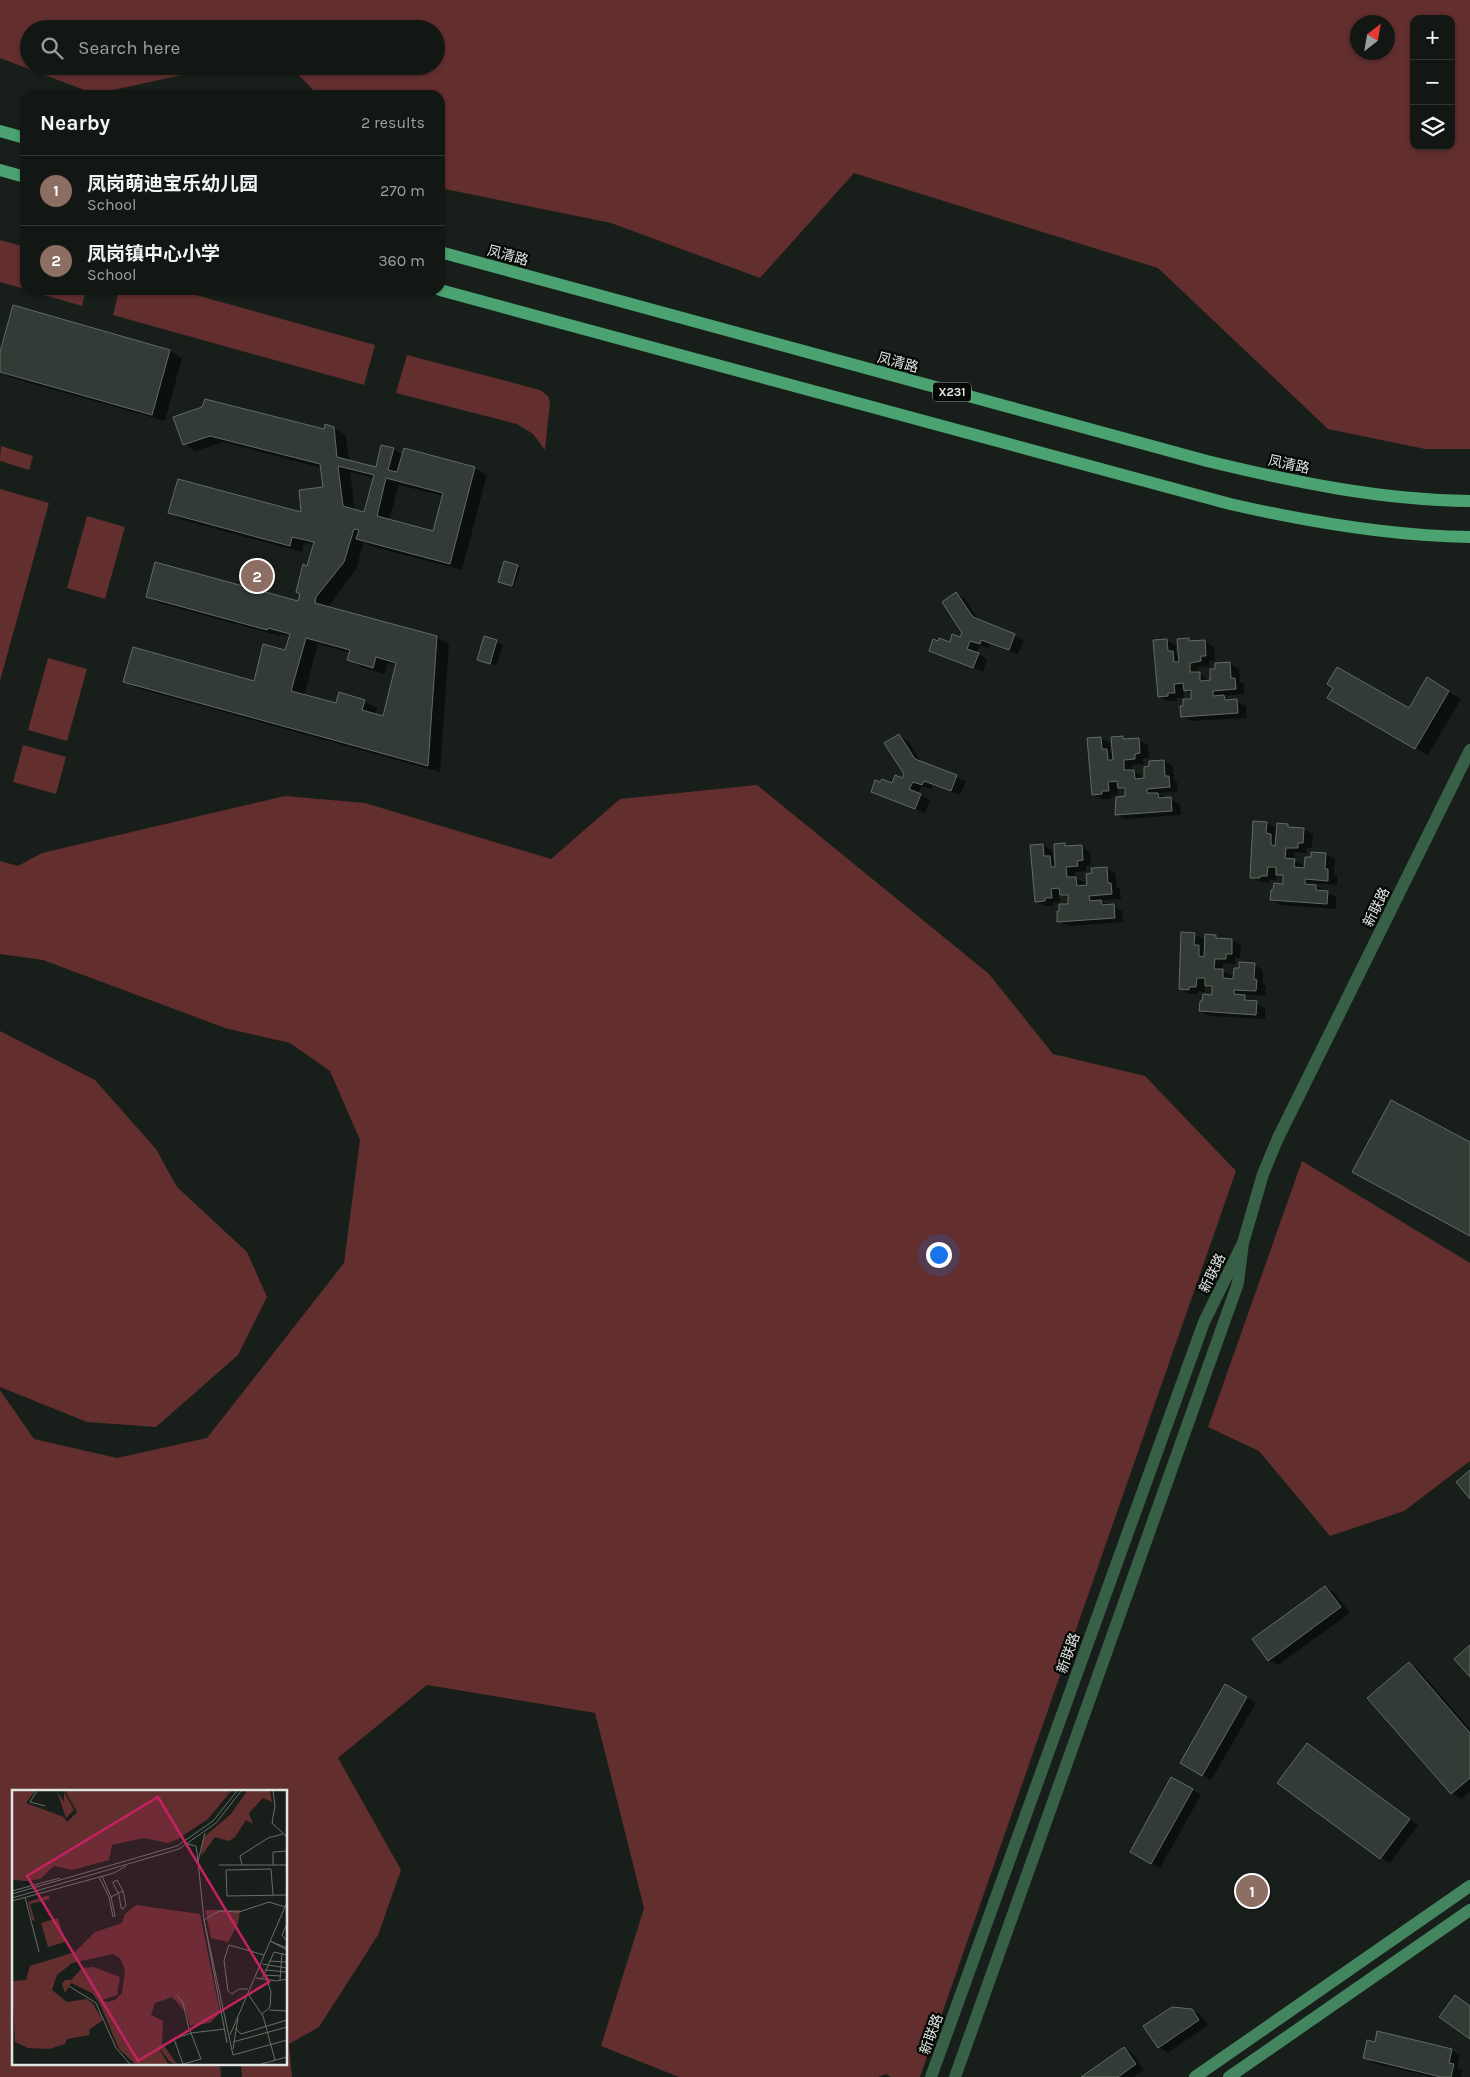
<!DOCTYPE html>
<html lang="en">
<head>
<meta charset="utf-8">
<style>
	:root { --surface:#121714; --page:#1b201d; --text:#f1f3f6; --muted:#9c9fa0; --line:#313634; --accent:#db2777 }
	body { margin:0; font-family:Karla,"Noto Sans SC",sans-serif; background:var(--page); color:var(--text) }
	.controls { position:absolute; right:15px; top:15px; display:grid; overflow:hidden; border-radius:10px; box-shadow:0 1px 4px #0004 }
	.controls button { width:45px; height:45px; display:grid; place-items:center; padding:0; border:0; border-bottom:1px solid var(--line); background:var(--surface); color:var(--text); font:25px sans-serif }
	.compass { position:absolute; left:1350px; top:15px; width:45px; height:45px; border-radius:50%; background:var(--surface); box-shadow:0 1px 4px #0004; rotate:31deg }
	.you { position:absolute; left:938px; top:1254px; width:18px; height:18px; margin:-12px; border:4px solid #fff; border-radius:50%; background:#1a73e8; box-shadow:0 0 0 8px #1a73e833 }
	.badge { display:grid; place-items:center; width:32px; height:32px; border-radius:50%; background:var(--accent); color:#fff; font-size:16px; font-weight:700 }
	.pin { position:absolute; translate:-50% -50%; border:2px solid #fff; box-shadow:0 1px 5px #0006 }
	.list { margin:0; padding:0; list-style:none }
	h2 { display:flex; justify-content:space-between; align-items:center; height:65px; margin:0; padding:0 20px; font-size:21px }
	h2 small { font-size:16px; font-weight:400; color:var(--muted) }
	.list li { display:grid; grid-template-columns:32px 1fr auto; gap:15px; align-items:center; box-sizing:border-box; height:70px; padding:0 20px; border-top:1px solid var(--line) }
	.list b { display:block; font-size:19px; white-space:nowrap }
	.list p { margin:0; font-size:16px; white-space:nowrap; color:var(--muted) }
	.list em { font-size:16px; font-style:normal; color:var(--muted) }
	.icon { flex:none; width:28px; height:28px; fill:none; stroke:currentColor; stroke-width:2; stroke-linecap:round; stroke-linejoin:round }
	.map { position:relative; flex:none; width:1470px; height:2077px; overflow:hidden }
	.search { position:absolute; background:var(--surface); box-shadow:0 1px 4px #0004; left:20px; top:20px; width:425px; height:55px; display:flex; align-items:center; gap:12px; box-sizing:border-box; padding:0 18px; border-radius:28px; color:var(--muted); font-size:19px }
	.panel { position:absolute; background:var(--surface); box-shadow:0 1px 4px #0004; left:20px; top:90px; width:425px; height:205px; border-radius:15px }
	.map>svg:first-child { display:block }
	.green { fill:#622e2e; fill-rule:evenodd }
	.shadow { fill:#0007; fill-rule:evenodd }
	.building { fill:#323b35; stroke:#626b65; fill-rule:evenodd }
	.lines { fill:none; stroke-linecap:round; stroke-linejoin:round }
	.street { stroke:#386047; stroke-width:12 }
	.secondary { stroke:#43855e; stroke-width:12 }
	.primary { stroke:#4aa370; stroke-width:12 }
	.labels { text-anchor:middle; stroke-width:4.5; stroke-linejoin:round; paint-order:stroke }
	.shield { fill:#060806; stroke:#9fa3a0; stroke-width:1 }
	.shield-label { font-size:12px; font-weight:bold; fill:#e0e6e2 }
	.street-label { font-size:14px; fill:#e0e6e2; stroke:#060806 }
	.inset-road { fill:none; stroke:#686f6a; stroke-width:1 }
	.view { fill:#c42262; fill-opacity:0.15; stroke:#c42262; stroke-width:2.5 }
	.inset-edge { fill:none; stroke:#e0e6e2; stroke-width:2.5 }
</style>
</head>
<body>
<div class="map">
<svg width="1470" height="2077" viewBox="0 0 1470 2077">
	<rect width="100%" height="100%" fill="#181f1a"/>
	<path class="green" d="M0,0H1470V449H1425L1328,429L1158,268L854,173L760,278L611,223L440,188V95H318L290,66H436V29H29V66H223L95,94L0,58ZM1414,19H1451V146H1414ZM1358,22H1388V52H1358Z
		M0,240L25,247V289L0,282Z
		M27,290H86L82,306Z
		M119,290H178L375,345L364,385L113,315Z
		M407,355L540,390L548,396L550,402L545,450L533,434L517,424L396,393Z
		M1,446L33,456L29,470L0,461Z
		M0,489L49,503L0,681Z
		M87,516L125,527L105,599L67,588Z
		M48,658L87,669L67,741L28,730Z
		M23,745L66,757L56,794L13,782Z
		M757,785L989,974L1053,1054L1145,1076L1236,1171L920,2077H891L886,2074L878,2077H679L601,2046L644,1908L595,1713L427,1685L338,1758L401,1870L378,1935L319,2027L289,2044L292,2077H242L241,2063H286V1791H14V2063H220L221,2077H0V1390L34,1439L117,1458L207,1438L344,1263L360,1140L330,1071L290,1043L225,1028L43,960L0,954V861L18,866L42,853L285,796L365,803L551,859L620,799Z
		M0,1031L95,1080L156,1149L177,1187L247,1252L267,1297L238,1355L156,1427L87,1422L0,1387Z
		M1302,1161L1470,1263V1461L1404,1511L1330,1536L1259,1451L1208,1427Z"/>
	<path class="shadow" d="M14,307L170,351L182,358L165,421L9,377L0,372V356Z
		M175,418L325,431L333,428L346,435L349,461L377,468L394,449L403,455L405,449L475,468L487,475L462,570L370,546L364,542L356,569L328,607L436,637L449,644L440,772L137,688L125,681L255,682L286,652L290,636L280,634V636L159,603L147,596L299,602L314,545L304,543L302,552L182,520L170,513L303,514L324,488L322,468L223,442L196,451L184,444ZM350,472L374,478L365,514L355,511ZM399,485L443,496L434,532L389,520ZM318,644L351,653L349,660L361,667L385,674L388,663L397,666L384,718L375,715L377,708L364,701L337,705L304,696Z
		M517,566L520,568L514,587L499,582Z
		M956,594L965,599L980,622L1024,640L1018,654L990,644L989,648L980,645L976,653L987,659L983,672L930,650L961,639L963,633Z
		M485,638L503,645L496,666L479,659Z
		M1167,640L1176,646V654L1180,656L1188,640L1193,642H1205L1214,647L1215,660L1209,661L1210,666L1198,667L1199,673L1208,679L1209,682H1212L1217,670L1230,663L1239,669L1240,682L1244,684V694L1223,696L1246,706L1247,718L1191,721L1182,716L1193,700L1192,694L1183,689L1184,698H1177V701H1168L1159,696Z
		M1427,679L1461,699L1428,755L1329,698L1409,710Z
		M899,735L908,741L922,763L966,781L960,795L933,785L931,789L922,786L918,794L930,800L925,813L872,791L903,780L905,774Z
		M1122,737L1127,740H1139L1148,745L1149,758H1143L1144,764L1132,765L1133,771L1142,776L1143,779L1164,761L1173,766L1174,780L1177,782L1178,792L1157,793L1180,804L1181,815L1125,819L1116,814L1127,798L1126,792L1117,787L1118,795L1111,796V799H1102L1093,794L1101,738L1110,743V752L1114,754Z
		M1266,823L1278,829L1288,825L1294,829H1304L1313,834L1312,848L1307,847L1306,853L1295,852L1294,860L1305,866L1326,854L1335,859L1334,874L1337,876V885L1311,883L1336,897V909L1280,905L1271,899L1284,885V878L1277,874L1276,880H1269V883L1260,882L1251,877Z
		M1065,844L1070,847L1081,846L1090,852L1091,865L1086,866V871L1075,872V878L1085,883V887L1088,886L1106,868L1115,873L1117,887L1120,889L1121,899L1099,900L1122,911L1123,922L1068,926L1059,921L1069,905V899L1059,893L1060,902L1053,903L1054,906H1045L1036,901L1031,846L1043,845L1052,851L1053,859L1056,861Z
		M1194,934L1206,941V935L1216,936L1222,940H1232L1241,945L1240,958H1235V964L1223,963V971L1234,977L1254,965L1263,970V984L1266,986L1265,996L1241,994L1265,1008V1019L1209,1016L1200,1011L1213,996V990L1205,985V992L1198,991V994H1189L1180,988Z
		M1325,1587L1334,1592L1350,1613L1278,1665L1269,1660Z
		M1409,1664L1418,1669L1470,1729V1791L1461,1799L1452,1793Z
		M1226,1686L1256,1703L1211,1780L1181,1763Z
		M1316,1750L1418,1825L1390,1863L1381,1858Z
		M1172,1779L1201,1795L1160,1868L1131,1852Z
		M1191,2010L1201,2015L1208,2025L1168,2053L1159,2047L1145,2027Z
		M1124,2049L1133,2054L1144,2070L1134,2077H1083Z
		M1451,2050L1460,2055L1457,2068L1462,2070L1461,2077H1432L1373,2063L1364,2057Z"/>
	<path class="building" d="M13,305L170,350L152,415L0,372V352Z
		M205,399L324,429L325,424L334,427L337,457L376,467L381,445L394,448L388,470L397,472L404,448L475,467L450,564L356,539L359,530L354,529L344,562L316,597L315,603L437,636L428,766L123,682L133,647L254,681L263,644L285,650L290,634L268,628L267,630L146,597L155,562L298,601L300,594L296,592L303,564L307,566L314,542L292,537L290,546L168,513L178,479L301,512L299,490L323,487L320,464L210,436L183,445L173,417L202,407ZM338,466L374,475L364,512L343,506ZM386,478L443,493L433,531L377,516ZM306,638L350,650L347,660L373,668L376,657L396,663L383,716L362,710L365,700L339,692L336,703L291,691Z
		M504,561L518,565L512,586L498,582Z
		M956,592L973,617L1015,634L1009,650L981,640L980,644L970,641L967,649L979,653L973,668L929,651L933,639L938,641L939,638L950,642L952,634L960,637L962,633L942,602Z
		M484,636L497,640L490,664L477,660Z
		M1189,638V641L1205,640L1206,656H1201V661L1190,663V672H1200V681L1210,680V669H1215V663L1230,662L1231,678H1235L1236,689L1213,691V696L1224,695L1225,700L1237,699L1238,713L1181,717L1180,706H1183V699H1191V690L1184,691L1183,683L1174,684L1175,693H1168V696L1158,697L1153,640L1167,639L1168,651H1173L1174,662H1179L1177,639Z
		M1337,667L1409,708L1427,677L1449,691L1415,749L1327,698L1333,688L1327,684Z
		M899,734L915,759L957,775L951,791L924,781L922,785L913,782L909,789L921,794L915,809L871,792L875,780L880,782L882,779L892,783L895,775L902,778L904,774L884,743Z
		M1123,736V739L1139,738L1140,753L1135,754V759L1124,760V770H1134L1135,779L1144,778V767L1149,766V761L1164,760L1165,776H1169L1170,787L1147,789V793H1158L1159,798L1171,797L1172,811L1115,815L1116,797L1125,796V788H1118L1117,781L1108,782L1109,791H1102V794L1092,795L1087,738L1101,737L1102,749H1107L1108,760H1113L1111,737Z
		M1253,821L1267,822L1266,833L1271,834V845L1275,846L1277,823L1288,824V827L1304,828L1303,843H1298V848H1286L1285,858L1295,859L1294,867L1304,868L1305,857H1311V852L1326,853L1325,869H1328V881L1305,879V884L1316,885V890L1328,891L1327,904L1270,900L1271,890H1273L1274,883L1283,884V875H1276V867H1268L1267,876H1260V878H1250Z
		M1065,843V846L1082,845L1083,860L1077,861L1078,866L1066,867L1067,877H1076L1077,886L1087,885L1086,874L1092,873L1091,868L1107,867L1108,883H1111L1112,894L1089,896L1090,901L1101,900L1102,905L1114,904L1115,918L1057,922V911H1059V904H1068V895H1060L1059,888L1051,889L1052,898H1045V901L1035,902L1030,845L1043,844L1044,856H1050L1051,867H1055L1054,844Z
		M1181,932L1195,933L1194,945H1199V956L1204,957L1205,934L1216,935V938L1232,939V954H1226V959H1215L1214,969H1223V978L1233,979L1234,968H1239V962L1255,963L1254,979L1257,980L1256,991L1234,990V994L1245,995V1000L1257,1001L1256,1015L1199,1011L1200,1001H1202L1203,994L1212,995V986H1205V978H1197L1196,987H1189V990L1179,989Z
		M1391,1100L1470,1142V1236L1352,1172Z
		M1470,1470V1499L1456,1482Z
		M1325,1586L1341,1607L1268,1661L1252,1639Z
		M1470,1645V1677L1454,1659Z
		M1409,1662L1470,1733V1778L1451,1794L1367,1698Z
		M1225,1684L1247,1697L1202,1776L1180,1763Z
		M1307,1743L1410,1819L1380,1859L1277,1783Z
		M1171,1777L1193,1789L1151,1864L1130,1852Z
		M1455,1995L1470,2006V2039L1439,2017Z
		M1172,2007L1192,2009L1199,2020L1158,2048L1143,2026Z
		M1377,2031L1452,2049L1449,2063L1454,2064L1451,2077H1441L1363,2058L1367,2040L1375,2042Z
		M1124,2047L1136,2064L1118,2077H1081Z"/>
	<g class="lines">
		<path class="street" d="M1243,1243L1263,1174L1278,1138L1470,750
			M931,2077L1204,1322L1243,1243L1238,1283L955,2077"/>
		<path class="secondary" d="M1195,2077L1470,1886
			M1229,2077L1470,1910"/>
		<path class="primary" d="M0,131L25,138
			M0,170L25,177
			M440,252L1207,461C1294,482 1380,500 1470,501
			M440,290L1230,504C1309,522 1389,536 1470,537"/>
	</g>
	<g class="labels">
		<rect class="shield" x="933" y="382.5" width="38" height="19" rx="4"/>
		<g class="shield-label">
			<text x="952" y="396">X231</text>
		</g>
		<g class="street-label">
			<text transform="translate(508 255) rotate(15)" y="5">凤清路</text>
			<text transform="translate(898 362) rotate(15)" y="5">凤清路</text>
			<text transform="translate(1289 464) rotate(12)" y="5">凤清路</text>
			<text transform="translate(1376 907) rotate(-64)" y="5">新联路</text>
			<text transform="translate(1212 1273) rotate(-64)" y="5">新联路</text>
			<text transform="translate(1068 1653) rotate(-70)" y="5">新联路</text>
			<text transform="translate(931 2034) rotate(-70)" y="5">新联路</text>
		</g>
	</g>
	<g transform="translate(12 1790)">
		<rect width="275" height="275" fill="#181f1a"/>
		<path d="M0,1H23L14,13L52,27L55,32L65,22L53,1H219L196,29L166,49L156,53L132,48L100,55L97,70L60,80L42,76L28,89L15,91L0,90ZM45,1L52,12V2L62,20L54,28ZM235,1H258L260,12L251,8L237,23L241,34L234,30L223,47L217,51L203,47L189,66L191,48L219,24ZM37,105L38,109L18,114L23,131L20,130L16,112ZM124,115L188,124L208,223L198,233L178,236L174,222L160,207L143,213L139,225L151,231L150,253L165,274L158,272L146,256L156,274H123L107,259L88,214L80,203L59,193L53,203L50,194L53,190H59L70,178L81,177L108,187L105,205L90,210L95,212L103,210L110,203L113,180L108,168L101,164L60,173L45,185L40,200L55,212L75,209L81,214L91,230L77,240L78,245L55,249L53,254L37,259L16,258L3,252L0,191L14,190L18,176L63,162L83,142L110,133L113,124ZM193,120H228L226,134L216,152L199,148ZM46,128L53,152L36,157L29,133Z" fill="#622e2e"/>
		<path class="inset-road" d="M25,1L18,12L33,16M261,1L263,16L260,33L275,47M176,54L184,56L186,71L193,43M186,71L192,130L207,121L227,122L257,112L273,117M207,75H275M230,75L228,66L256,48L271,44M261,75V62L275,61M87,87L97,107L101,127L103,126L99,107L90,86M0,101L48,88M0,104L165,56L201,31L225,1M261,105L259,79L214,80L215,106L275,105M13,107L27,162M99,107L105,104L106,103L111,101L105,90L101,92V93L107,105L109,118L111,119L114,115L111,101M0,108L167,59L204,33L229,1M0,111L102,83L114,76M275,134L270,145L275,151M275,158L258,151L275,160M257,171L275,172M250,174L275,178M253,180L275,182M251,185L269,186M244,188L265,191L275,189M250,189L262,162L275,165M268,190L270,163M57,196L84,213L104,258L118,274M236,199H227L220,204L216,201L212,170L217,155L252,165M236,204L251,226L263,270M165,205L171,213L177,239L179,243L189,269L171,274L162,249L179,243L213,239M257,220L275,221M250,224L258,217L259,202L255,190M223,238L229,244L275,230M218,245L275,112M221,252L275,237M215,253L192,130L221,265L275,250M221,259L226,228M249,274L275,267"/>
		<path class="view" d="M146,7L257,192L126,271L15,86Z"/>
		<rect width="275" height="275" class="inset-edge"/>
	</g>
</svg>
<div class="controls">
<button>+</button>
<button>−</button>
<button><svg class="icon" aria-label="layers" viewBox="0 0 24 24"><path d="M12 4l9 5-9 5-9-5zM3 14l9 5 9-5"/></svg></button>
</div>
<svg class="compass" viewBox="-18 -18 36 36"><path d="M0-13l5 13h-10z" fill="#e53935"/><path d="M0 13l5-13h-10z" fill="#9c9fa0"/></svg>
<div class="you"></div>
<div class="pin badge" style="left:1252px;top:1891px;background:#8d6e63">1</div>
<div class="pin badge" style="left:257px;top:576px;background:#8d6e63">2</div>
<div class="search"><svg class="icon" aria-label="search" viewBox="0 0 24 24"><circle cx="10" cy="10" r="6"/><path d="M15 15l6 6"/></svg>Search here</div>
<section class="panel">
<h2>Nearby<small>2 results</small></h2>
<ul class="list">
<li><span class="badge" style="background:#8d6e63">1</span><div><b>凤岗萌迪宝乐幼儿园</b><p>School</p></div><em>270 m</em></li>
<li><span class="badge" style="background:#8d6e63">2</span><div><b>凤岗镇中心小学</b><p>School</p></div><em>360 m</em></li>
</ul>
</section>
</div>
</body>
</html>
